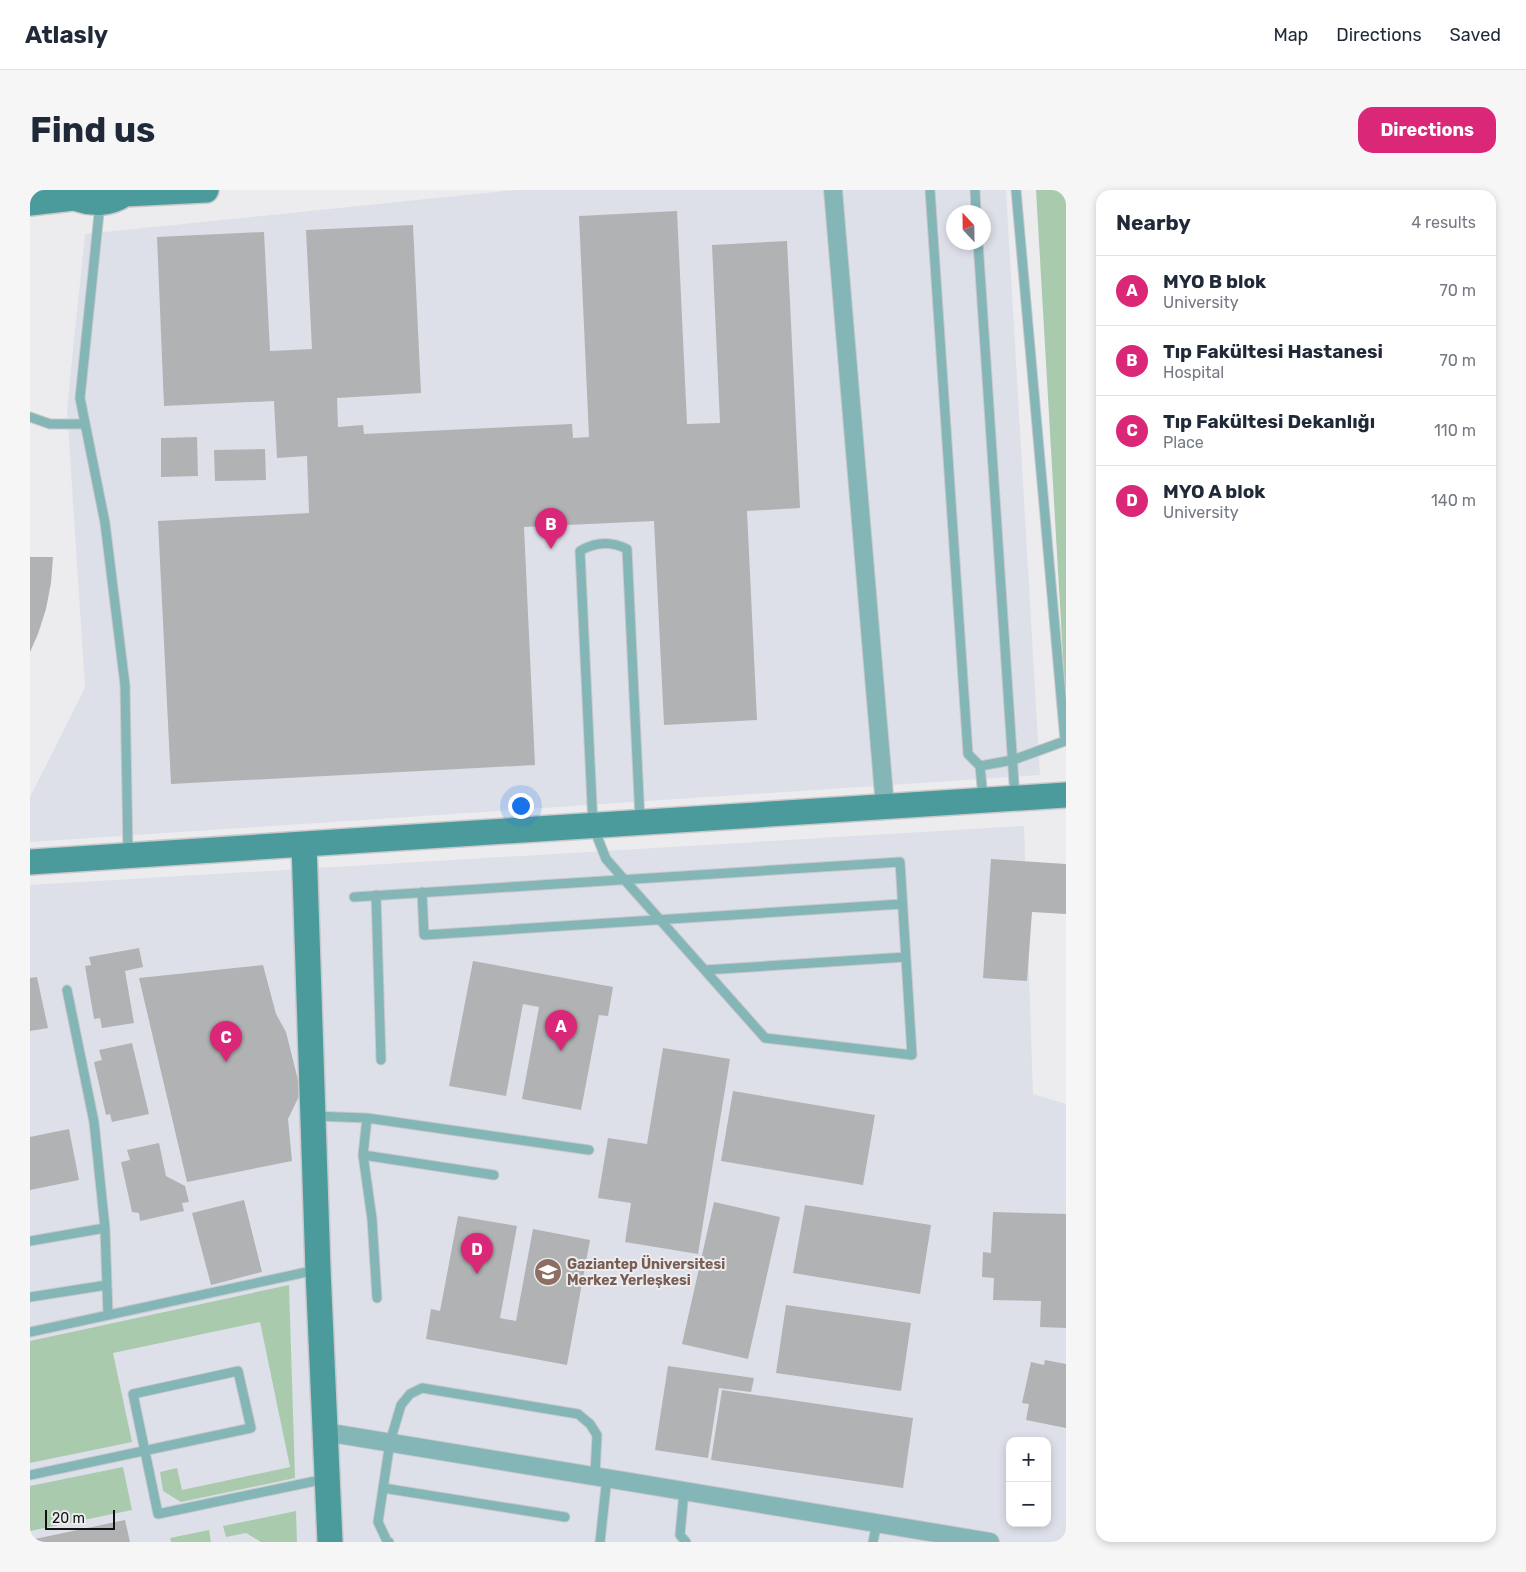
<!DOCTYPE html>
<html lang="en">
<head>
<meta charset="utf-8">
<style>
	:root { --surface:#fff; --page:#f6f6f7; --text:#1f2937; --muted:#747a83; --line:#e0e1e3; --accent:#db2777 }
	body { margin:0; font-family:Rubik,sans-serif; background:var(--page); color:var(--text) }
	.controls { position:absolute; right:15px; bottom:15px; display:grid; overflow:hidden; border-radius:10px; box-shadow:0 2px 8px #0003 }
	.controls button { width:45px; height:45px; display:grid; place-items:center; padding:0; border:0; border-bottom:1px solid var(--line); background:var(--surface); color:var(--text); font:25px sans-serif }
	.compass { position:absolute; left:916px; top:15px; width:45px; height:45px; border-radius:50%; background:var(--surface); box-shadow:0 2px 8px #0003; rotate:338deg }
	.scale { position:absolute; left:15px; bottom:12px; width:70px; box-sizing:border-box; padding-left:5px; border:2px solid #111212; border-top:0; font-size:14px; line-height:18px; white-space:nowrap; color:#111212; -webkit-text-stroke:4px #ececef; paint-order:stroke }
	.you { position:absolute; left:490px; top:615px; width:18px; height:18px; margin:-12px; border:4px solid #fff; border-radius:50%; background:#1a73e8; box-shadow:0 0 0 8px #1a73e833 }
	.badge { display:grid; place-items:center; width:32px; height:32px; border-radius:50%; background:var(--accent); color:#fff; font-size:16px; font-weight:700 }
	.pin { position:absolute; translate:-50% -41px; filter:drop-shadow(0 1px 2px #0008) }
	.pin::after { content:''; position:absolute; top:26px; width:18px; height:15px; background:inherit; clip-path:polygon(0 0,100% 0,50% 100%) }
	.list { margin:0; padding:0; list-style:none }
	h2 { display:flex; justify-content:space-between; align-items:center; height:65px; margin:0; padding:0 20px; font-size:21px }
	h2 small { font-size:16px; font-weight:400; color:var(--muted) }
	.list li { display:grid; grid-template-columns:32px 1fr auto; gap:15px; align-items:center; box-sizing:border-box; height:70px; padding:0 20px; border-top:1px solid var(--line) }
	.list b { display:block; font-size:19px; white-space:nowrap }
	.list p { margin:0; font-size:16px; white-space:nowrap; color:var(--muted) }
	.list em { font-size:16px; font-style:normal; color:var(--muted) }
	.map { position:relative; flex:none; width:1036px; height:1352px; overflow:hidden; border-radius:15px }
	header { display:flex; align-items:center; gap:30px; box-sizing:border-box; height:70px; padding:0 25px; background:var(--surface); border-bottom:1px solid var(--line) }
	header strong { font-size:24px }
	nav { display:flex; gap:28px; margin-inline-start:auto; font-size:18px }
	.intro { display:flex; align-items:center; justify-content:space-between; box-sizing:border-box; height:120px; padding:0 30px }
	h1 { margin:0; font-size:35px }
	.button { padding:12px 22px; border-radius:15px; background:var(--accent); color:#fff; font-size:18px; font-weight:700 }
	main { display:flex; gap:30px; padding:0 30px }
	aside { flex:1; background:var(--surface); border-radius:15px; box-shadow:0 2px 8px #0003 }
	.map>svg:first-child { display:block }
	.built { fill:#dde0e9; fill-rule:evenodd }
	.green { fill:#a9caac }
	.building { fill:#b1b2b4 }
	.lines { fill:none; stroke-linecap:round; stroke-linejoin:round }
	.lane-casing { stroke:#c9c9cc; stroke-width:11 }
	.street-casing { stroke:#c9c9cc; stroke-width:20 }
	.secondary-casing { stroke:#c9c9cc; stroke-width:28 }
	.lane { stroke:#85b6b7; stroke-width:9 }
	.street { stroke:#85b6b7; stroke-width:18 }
	.secondary { stroke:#4b9b9c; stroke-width:25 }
	.labels { text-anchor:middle; stroke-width:4; stroke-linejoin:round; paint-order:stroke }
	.education-label { font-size:14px; font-weight:bold; fill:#785e54; stroke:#ececef; text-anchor:start }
</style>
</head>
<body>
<header>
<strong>Atlasly</strong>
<nav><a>Map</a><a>Directions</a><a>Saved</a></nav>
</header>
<div class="intro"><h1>Find us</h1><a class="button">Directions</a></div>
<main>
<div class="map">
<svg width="1036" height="1352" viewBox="0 0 1036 1352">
	<rect width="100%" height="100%" fill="#ececef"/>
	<path class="built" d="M486,0H976L1010,585L0,652V607L55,498L37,219L55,44ZM924,22H954V52H924Z
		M994,636L1003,904L1036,914V1352H0V695ZM980,1251H1017V1333H980Z"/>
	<path class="green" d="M1006,0H1036V519Z
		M259,1095L265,1288L151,1312L133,1301L130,1282L147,1278L152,1300L260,1277L230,1132L83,1163L102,1252L0,1273V1151Z
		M93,1277L102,1320L0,1341V1296Z
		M266,1321L267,1352H231L216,1343L196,1347L193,1336Z
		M179,1340L181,1352H141L140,1348Z"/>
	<path class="building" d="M647,21L657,234L690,233L682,55L757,51L770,318L717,321L727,530L634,535L624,331L494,337L505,575L141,594L128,331L279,323L277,266L247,268L244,211L134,216L127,47L234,42L240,161L282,159L276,40L383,35L391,203L307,208L308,237L333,235L334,244L542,234L543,248L559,247L549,26Z
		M167,247L168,286L131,287V248Z
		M235,259L236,290L185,291L184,260Z
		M0,367H23L21,393L16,419L8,444L0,462Z
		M961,669L1036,674V724L1002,722L997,791L953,788Z
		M109,758L113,777L95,781L104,833L72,838L70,828L64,829L55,776L61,775L59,767Z
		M443,771L583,797L578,826L569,825L551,920L492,909L509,817L493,814L476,906L419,896Z
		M233,775L246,824L256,842L271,902L258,929L262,971L157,992L109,788Z
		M7,787L18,838L0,841V788Z
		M102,853L119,924L82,932L80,924L76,925L64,872L72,870L69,860Z
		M633,858L700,869L668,1064L595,1052L601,1013L568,1008L578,948L617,954Z
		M703,901L845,925L833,995L691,971Z
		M39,939L49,990L0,1000V947Z
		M129,953L136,986L155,996L159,1012L152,1013L154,1021L110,1031L109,1023L102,1022L91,972L100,970L97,960Z
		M214,1010L232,1082L181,1095L162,1023Z
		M684,1012L750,1027L718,1169L652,1154Z
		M775,1015L901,1035L890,1104L763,1083Z
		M963,1022L1036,1024V1138L1010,1137L1011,1111L963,1110L964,1088L952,1087L953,1062L961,1063Z
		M428,1026L487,1036L470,1128L486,1131L503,1039L560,1050L537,1175L396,1149L401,1119L410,1121Z
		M756,1115L881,1133L871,1201L746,1183Z
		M1015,1170L1036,1174V1238L996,1230L999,1214L992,1213L1001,1172L1014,1175Z
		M638,1176L724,1188L721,1202L689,1198L678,1268L625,1260Z
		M692,1200L883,1228L873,1298L681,1270Z
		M95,1330L100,1352H0V1350Z"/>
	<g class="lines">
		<g class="lane-casing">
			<path id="lane" d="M900,0L938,564L950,576L953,608
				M945,0L946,22
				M70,14L50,208L75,333L95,495L98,664
				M948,52L985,608
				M0,227L20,234H55
				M950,576L983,570L1035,551L986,0
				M392,702L394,745L872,714
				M346,705L351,870
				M324,707C506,695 688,684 870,672L882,865L735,848L576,669L563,636L550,361C565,352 581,351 597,359L610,630
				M675,780L876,767
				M37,800L64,932L75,1038L78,1125
				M283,926L337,928L559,960
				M337,928L333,965L342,1029L347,1108
				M333,965L464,985
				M0,1051L75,1038
				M0,1107L77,1095
				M0,1142L286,1080
				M0,1285L221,1238L208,1181L103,1204L128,1324L295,1289
				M353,1298L535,1327
				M654,1301L650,1345L656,1352
				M359,1352L357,1351L348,1332L360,1252L371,1215L380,1204L392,1198L548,1224L560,1234L567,1245L565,1285
				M570,1352L577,1287
				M843,1352L847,1333"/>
		</g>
		<g class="street-casing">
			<path id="street" d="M803,0L855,617
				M295,1242C517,1278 738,1315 960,1352"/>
		</g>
		<g class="secondary-casing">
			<path id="secondary" d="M31,0C52,15 79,18 100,0
				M95,4L176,0
				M0,13L43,8
				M274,654L1036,605
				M0,672L274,654L288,1080L300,1352"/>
		</g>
		<use href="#lane" class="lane"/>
		<use href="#street" class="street"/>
		<use href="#secondary" class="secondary"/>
	</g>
	<defs>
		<g id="university-disc" transform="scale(1.4375)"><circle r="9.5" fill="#8d6e63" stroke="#ececef"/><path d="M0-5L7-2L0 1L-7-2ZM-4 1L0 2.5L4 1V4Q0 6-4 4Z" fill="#fff"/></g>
	</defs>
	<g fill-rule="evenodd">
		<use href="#university-disc" x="518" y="1082"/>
	</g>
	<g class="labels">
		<g class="education-label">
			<text x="537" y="1079">Gaziantep Üniversitesi<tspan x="537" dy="16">Merkez Yerleşkesi</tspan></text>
		</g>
	</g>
</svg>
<div class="controls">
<button>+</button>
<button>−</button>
</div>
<svg class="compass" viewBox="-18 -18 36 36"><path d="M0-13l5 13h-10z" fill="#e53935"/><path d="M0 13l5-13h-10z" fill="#747a83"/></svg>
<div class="scale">20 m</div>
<div class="you"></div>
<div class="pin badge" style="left:531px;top:861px">A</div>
<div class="pin badge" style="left:521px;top:359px">B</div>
<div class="pin badge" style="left:196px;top:872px">C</div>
<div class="pin badge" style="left:447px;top:1084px">D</div>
</div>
<aside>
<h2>Nearby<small>4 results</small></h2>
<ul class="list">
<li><span class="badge">A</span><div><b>MYO B blok</b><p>University</p></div><em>70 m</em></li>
<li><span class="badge">B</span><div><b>Tıp Fakültesi Hastanesi</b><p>Hospital</p></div><em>70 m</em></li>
<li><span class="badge">C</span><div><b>Tıp Fakültesi Dekanlığı</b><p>Place</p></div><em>110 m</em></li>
<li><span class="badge">D</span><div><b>MYO A blok</b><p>University</p></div><em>140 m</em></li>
</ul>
</aside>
</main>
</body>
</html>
